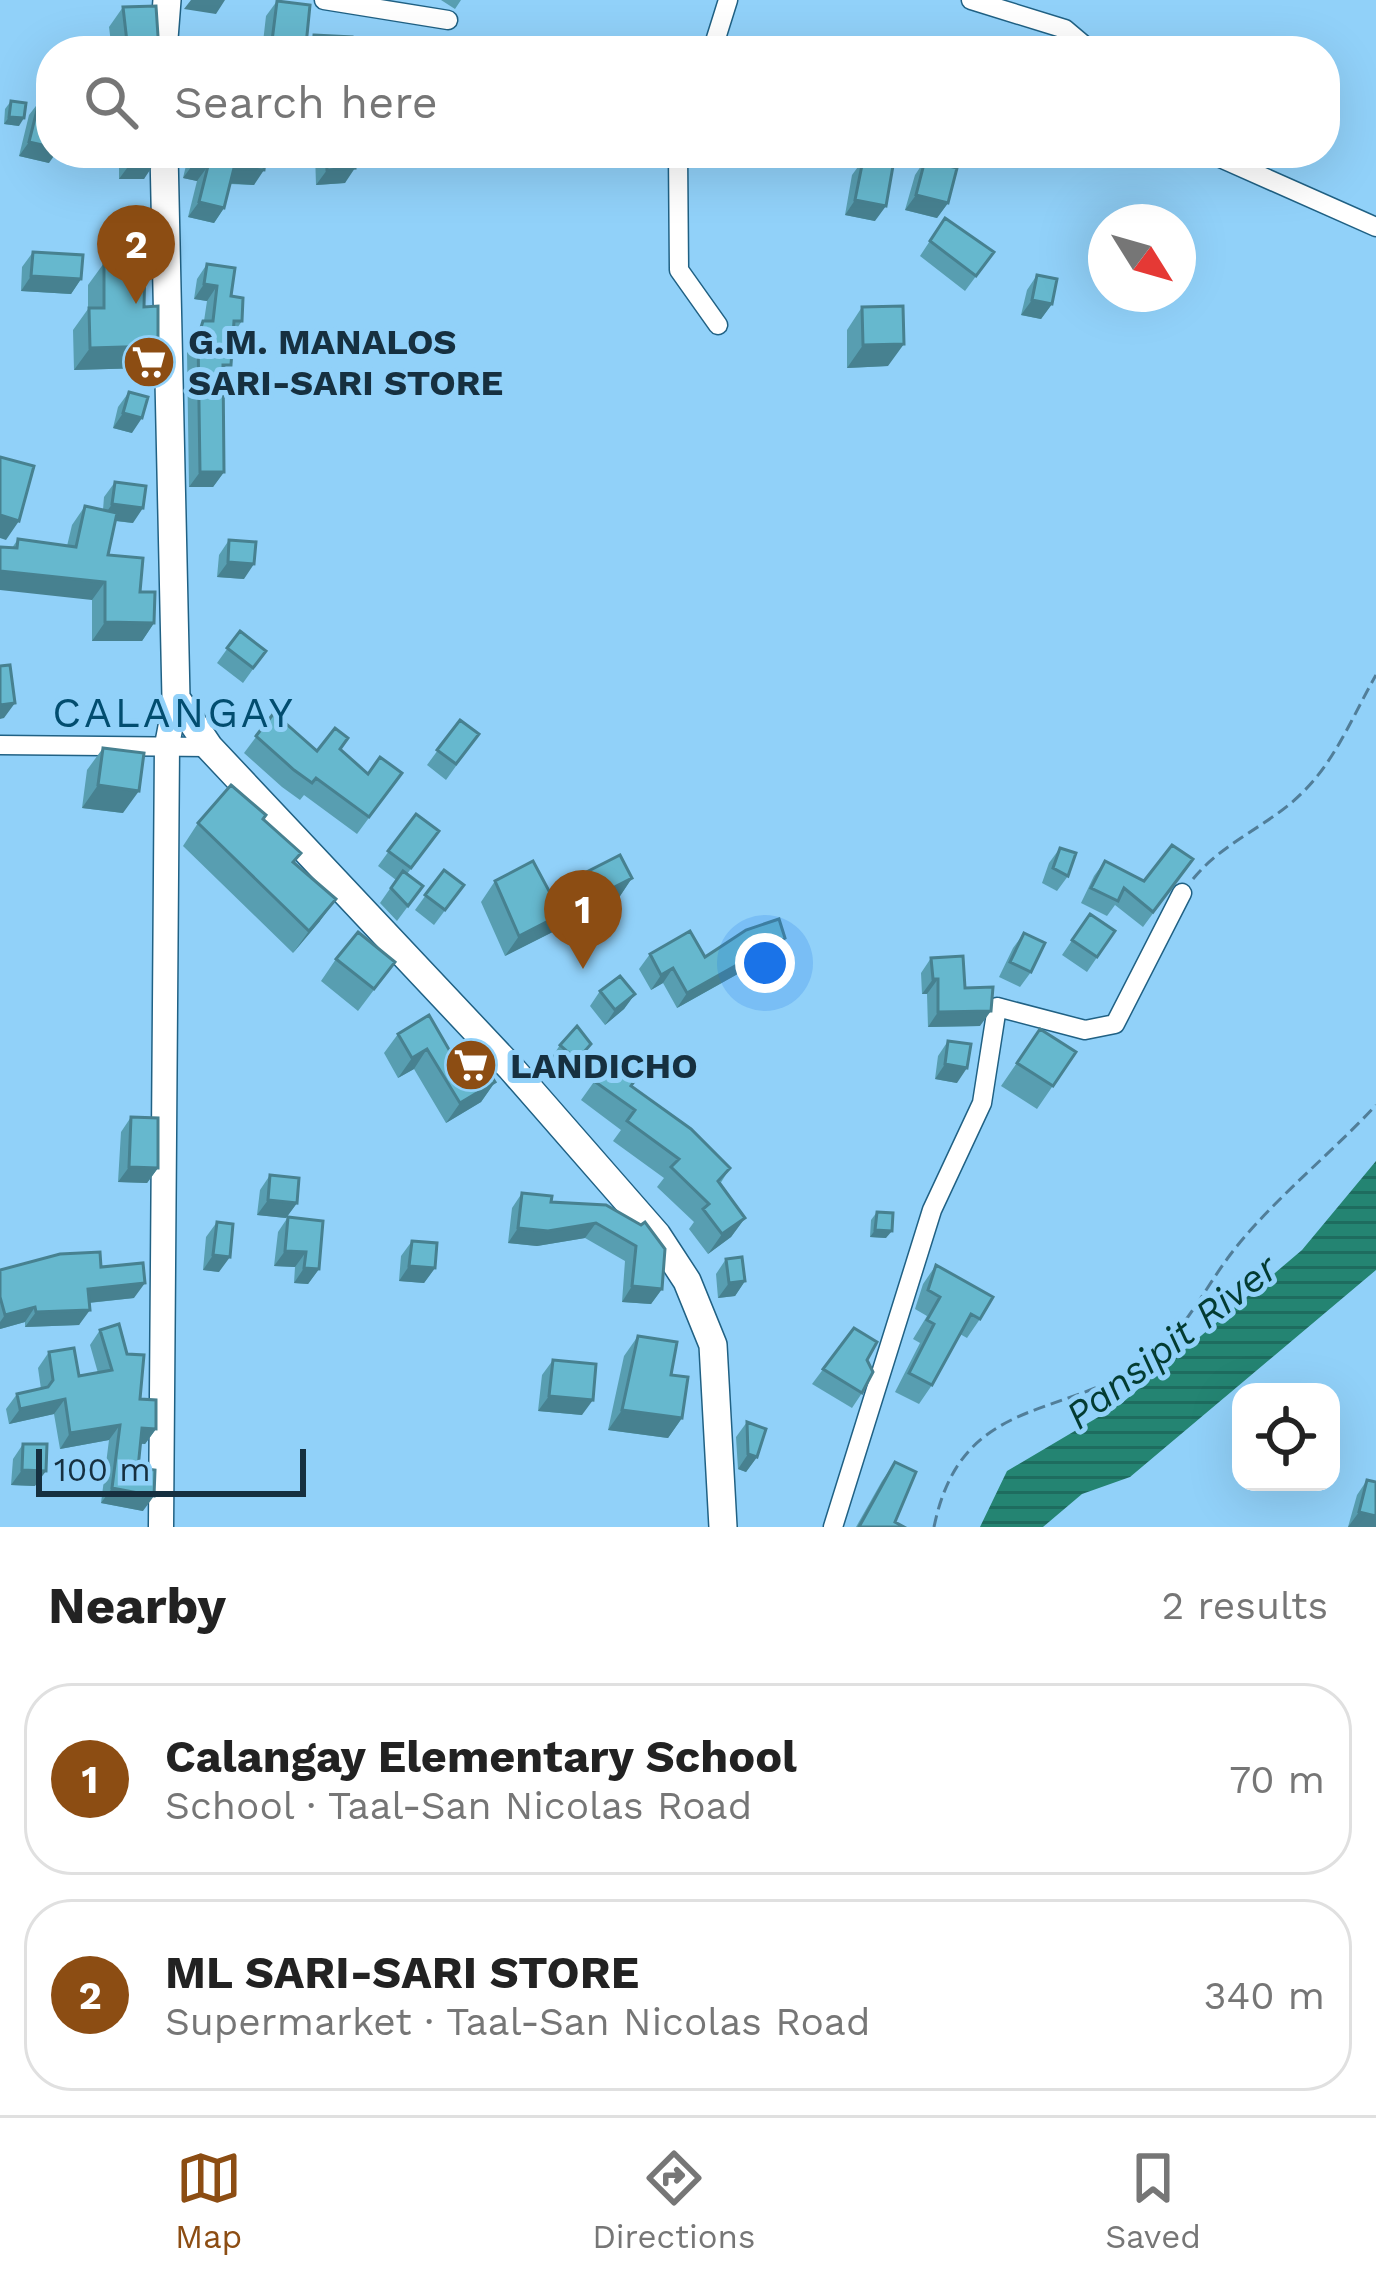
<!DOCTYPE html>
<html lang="en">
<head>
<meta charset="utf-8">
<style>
	:root { --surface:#fff; --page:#f2f2f2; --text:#222; --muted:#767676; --line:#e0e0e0; --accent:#8c4d13 }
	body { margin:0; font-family:"Work Sans",sans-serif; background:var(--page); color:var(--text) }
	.controls { position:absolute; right:36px; bottom:36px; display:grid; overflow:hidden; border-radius:24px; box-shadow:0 12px 48px #0002 }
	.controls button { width:108px; height:108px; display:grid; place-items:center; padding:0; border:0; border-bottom:3px solid var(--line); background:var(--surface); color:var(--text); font:60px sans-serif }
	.compass { position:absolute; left:1088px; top:204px; width:108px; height:108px; border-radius:50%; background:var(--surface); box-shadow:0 12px 48px #0002; rotate:127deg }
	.scale { position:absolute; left:36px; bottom:30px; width:270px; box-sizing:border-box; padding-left:12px; border:6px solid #163040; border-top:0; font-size:33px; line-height:42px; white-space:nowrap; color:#163040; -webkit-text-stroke:9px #91d1f9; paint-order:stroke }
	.you { position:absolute; left:765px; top:963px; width:42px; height:42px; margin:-30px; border:9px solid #fff; border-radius:50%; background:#1a73e8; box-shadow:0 0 0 18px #1a73e833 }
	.badge { display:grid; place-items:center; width:78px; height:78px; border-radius:50%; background:var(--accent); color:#fff; font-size:39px; font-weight:700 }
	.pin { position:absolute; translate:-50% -99px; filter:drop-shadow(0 3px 6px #0008) }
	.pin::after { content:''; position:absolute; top:63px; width:42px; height:36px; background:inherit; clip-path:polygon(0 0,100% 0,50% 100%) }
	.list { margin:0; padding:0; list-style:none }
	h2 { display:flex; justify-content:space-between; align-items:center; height:156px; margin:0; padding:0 48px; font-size:51px }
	h2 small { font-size:39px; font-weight:400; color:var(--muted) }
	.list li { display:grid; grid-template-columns:78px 1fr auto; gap:36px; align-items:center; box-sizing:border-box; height:192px; margin:0 24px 24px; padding:0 24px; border:3px solid var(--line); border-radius:48px }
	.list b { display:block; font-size:45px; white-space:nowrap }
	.list p { margin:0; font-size:39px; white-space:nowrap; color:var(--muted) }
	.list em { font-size:39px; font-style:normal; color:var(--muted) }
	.icon { flex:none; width:66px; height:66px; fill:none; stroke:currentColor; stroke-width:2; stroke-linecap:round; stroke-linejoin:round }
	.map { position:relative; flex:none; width:1376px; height:1527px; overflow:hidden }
	.search { position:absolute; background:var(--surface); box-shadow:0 12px 48px #0002; left:36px; right:36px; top:36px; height:132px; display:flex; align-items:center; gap:30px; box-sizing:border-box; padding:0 42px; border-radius:48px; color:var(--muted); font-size:45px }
	.sheet { height:588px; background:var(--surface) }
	nav { display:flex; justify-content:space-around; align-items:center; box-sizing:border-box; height:168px; border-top:3px solid var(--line); background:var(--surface); font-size:33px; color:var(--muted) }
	nav a { display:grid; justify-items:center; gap:6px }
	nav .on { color:var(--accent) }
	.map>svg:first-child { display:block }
	.water { fill:url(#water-rules) }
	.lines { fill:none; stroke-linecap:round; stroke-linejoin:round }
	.minor-casing { stroke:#206184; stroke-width:21 }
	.tertiary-casing { stroke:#206184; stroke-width:27 }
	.secondary-casing { stroke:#206184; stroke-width:30 }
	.path { stroke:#517e99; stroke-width:3; stroke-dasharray:12 6; stroke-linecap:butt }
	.minor { stroke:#fff; stroke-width:18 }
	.tertiary { stroke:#fff; stroke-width:24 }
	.secondary { stroke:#fff; stroke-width:27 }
	.wall { fill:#589eb1 }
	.shaded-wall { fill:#478190 }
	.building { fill:#66b8ce; stroke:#478190; stroke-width:3 }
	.labels { text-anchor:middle; stroke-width:10; stroke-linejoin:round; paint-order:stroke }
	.poi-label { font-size:36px; font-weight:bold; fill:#163040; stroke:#91d1f9; text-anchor:start }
	.water-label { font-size:39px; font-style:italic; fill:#033c32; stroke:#91d1f9 }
	.quarter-label { font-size:42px; letter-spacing:3px; fill:#024d6f; stroke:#91d1f9 }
</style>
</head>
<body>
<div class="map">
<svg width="1376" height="1527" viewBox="0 0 1376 1527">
	<defs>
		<pattern id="water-rules" width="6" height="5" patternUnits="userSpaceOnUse" patternTransform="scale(3)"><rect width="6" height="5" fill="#248472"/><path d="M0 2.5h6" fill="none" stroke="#1e6c5f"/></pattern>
	</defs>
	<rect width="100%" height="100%" fill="#91d1f9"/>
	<path class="water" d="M1376,1161V1270L1130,1477L1082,1494L1043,1527H980L1007,1471L1122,1403L1302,1250Z"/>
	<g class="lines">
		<g class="minor-casing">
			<path id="minor" d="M324,0L448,20
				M971,0L1065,29L1091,51
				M712,51L728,0
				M678,153L679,270L718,325
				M1209,153L1376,227
				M0,745L209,747
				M833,1527L932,1210L982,1103L997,1007L1085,1030L1115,1024L1182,893"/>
		</g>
		<g class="tertiary-casing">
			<path id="tertiary" d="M161,1527L167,745L176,698"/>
		</g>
		<g class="secondary-casing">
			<path id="secondary" d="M163,51L167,0
				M164,153L176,698L209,747L511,1068L657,1235L687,1281L713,1345L723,1527"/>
		</g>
		<path class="path" d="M1193,879C1224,841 1269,826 1302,793C1336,760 1353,715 1376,675
			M934,1527C961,1395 1061,1420 1145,1362C1182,1336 1203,1291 1230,1255C1272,1200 1329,1156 1376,1105"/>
		<use href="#minor" class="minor"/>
		<use href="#tertiary" class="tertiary"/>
		<use href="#secondary" class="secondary"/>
	</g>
	<path class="wall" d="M441,0H461L455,9Z
		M277,1L306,45L301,51H262L266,16Z
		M123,7L159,51H112L109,27Z
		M314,35L351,51H303Z
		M11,101L19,126L4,124L5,109Z
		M39,102L44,131L49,163L19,156L29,115Z
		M119,153H155L144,179H119Z
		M189,153H266L254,185L230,184L224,208L214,223L188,217L197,181L183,178Z
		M315,153H354L345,183L316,185Z
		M863,160L875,221L845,215L852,175Z
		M925,160L948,203L937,218L905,210L915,175Z
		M945,218L994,252L965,291L920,256Z
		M33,252L81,279L71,294L21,291L22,267Z
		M104,263L144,307L143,368L74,370L73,330L88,309V285Z
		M207,264L231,296L242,321L233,334L223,377L224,472L213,487H189L187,352L193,336L204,321L207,301L194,299L197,279Z
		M1037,275L1052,304L1041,319L1021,315L1027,290Z
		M862,307L888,366L847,368V330Z
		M129,392L132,433L113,428L118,407Z
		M115,482L133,523L115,521L108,555L140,592L154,623L142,641H92V600L12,548L18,539L67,546L72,525L85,506L103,510L104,497Z
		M229,540L244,579L217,577L219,555Z
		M240,631L266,651L243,683L217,663Z
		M274,713L317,751L340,749L368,774L402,773L357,834L304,795L300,800L282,787L244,753Z
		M460,720L479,734L446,780L427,765Z
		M103,748L123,813L82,808L87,770Z
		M416,814L439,831L407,874L423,886L397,921L380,903L396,880L378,866Z
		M263,819L301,853L294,863L320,921L293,953L183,846L198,823Z
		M1060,848L1068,876L1057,891L1042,883L1049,863Z
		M1193,859L1143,927L1115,905L1107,916L1081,903L1094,876L1105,861L1144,881Z
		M444,870L464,885L434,925L415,910Z
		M632,878L618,899L505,956L481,902L495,881L549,891Z
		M1090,914L1115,931L1087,972L1062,955Z
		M1024,933L1031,972L1020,987L999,977L1013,948Z
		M775,953L677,1008L663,983L651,990L639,969L650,954L705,957Z
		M931,958L965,988L980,1026L928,1027L927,994H922L921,973Z
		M336,959L395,962L358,1011L321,981Z
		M600,991L635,994L624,1009L605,1025L590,1006Z
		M1040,1029L1076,1052L1037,1109L1001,1086Z
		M398,1034L455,1060L495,1082L481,1102L446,1123L414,1069L398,1078L384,1053Z
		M948,1041L957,1083L935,1079L938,1056Z
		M560,1045L581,1059L567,1075L550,1060Z
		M611,1058L631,1086L730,1168L720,1184L745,1218L731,1237L708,1254L689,1229L694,1222L657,1187L664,1178L613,1141L621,1130L581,1100Z
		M131,1117L158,1168L147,1183L118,1182L121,1132Z
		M270,1175L297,1203L286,1218L257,1215L260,1190Z
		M522,1193L551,1202L641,1225L662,1289L651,1304L622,1302L625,1261L585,1238L537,1246L508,1243L512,1208Z
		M877,1212L886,1238L870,1237L871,1220Z
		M288,1217L319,1269L308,1284L294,1283L295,1267L274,1266L278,1232Z
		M217,1222L219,1272L203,1270L206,1237Z
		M412,1241L435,1268L424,1283L399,1281L401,1256Z
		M726,1259L745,1281L735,1296L718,1298L716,1274Z
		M936,1265L980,1319L967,1338L960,1334L932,1385L919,1404L895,1392L920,1343L913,1339L927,1316L915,1309L923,1284Z
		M101,1267L134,1298L89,1303L79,1325L25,1327V1322L0,1329V1270Z
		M854,1328L867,1360L862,1393L852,1408L812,1384Z
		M100,1330L156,1429L145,1444L140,1443L138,1468L143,1511L101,1503L109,1440L60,1449L54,1414L9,1424L6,1409L17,1394L41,1389L38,1368L49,1352L79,1376L98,1373L90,1345Z
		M638,1336L671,1375L682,1418L668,1438L608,1430L624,1356Z
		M553,1360L582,1415L538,1411L542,1375Z
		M747,1422L757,1457L746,1472L738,1469L736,1437Z
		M23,1444L35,1486L11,1485L13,1459Z
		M895,1462V1522L904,1527H856L882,1481Z
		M1367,1480L1376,1527H1348L1357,1495Z"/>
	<path class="shaded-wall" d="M191,0H225L216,14L184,9Z
		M272,41L306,45L301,51H265Z
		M9,117L24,118L19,126L4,124Z
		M29,142L51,147V153H56L49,163L19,156Z
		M729,153H763L758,160L728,156Z
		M194,163L208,166L197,181L183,178Z
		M130,164H154L144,179H119Z
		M234,168L264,170L254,185L224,183Z
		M355,168L345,183L316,185L327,170Z
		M916,195L948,203L937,218L905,210Z
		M855,200L886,206L875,221L845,215Z
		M199,202L224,208L214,223L188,217Z
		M31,276L81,279L71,294L21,291Z
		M204,284L217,286L207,301L194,299Z
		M1032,300L1052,304L1041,319L1021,315Z
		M904,344L888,366L847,368L863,345Z
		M158,346L143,368L74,370L90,348Z
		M123,413L142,418L132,433L113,428Z
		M200,472H224L213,487H189Z
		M112,504L143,508L133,523L102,519Z
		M0,515L19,521L6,540L0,538Z
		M228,562L254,564L244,579L217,577Z
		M0,571L105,582L92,600L0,590Z
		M105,622L154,623L142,641H92Z
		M15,703L4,718L0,719V705Z
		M98,785L139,791L123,813L82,808Z
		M632,878L618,899L505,956L519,936Z
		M336,899L320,921L293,953L309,931Z
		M785,938L775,953L677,1008L687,993Z
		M673,968L663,983L651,990L661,975Z
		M933,979H938L927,994H922Z
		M635,994L624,1009L605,1025L615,1010Z
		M991,1011L980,1026L928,1027L938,1012Z
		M427,1049L414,1069L398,1078L412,1058Z
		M945,1064L967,1068L957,1083L935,1079Z
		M495,1082L481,1102L446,1123L460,1103Z
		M129,1167L158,1168L147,1183L118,1182Z
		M268,1200L297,1203L286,1218L257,1215Z
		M745,1218L731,1237L708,1254L722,1234Z
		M596,1223L585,1238L537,1246L508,1243L518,1228Z
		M875,1230L892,1231L886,1238L870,1237Z
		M285,1251L306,1252L295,1267L274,1266Z
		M213,1255L230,1257L219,1272L203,1270Z
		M409,1266L435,1268L424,1283L399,1281Z
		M304,1268L319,1269L308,1284L294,1283Z
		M745,1281L735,1296L718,1298L729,1283Z
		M145,1283L134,1298L77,1304L88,1289Z
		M632,1286L662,1289L651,1304L622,1302Z
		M35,1307L25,1322L0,1329V1322L5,1315Z
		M90,1310L79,1325L25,1327L36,1312Z
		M549,1396L593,1400L582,1415L538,1411Z
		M65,1399L54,1414L9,1424L20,1409Z
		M622,1410L682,1418L668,1438L608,1430Z
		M120,1425L109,1440L60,1449L70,1433Z
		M142,1428L156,1429L145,1444L131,1443Z
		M748,1454L757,1457L746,1472L738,1469Z
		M22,1470L46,1471L35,1486L11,1485Z
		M112,1488L154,1496L143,1511L101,1503Z
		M1359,1512L1376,1516V1527H1348Z"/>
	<path class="building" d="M277,1L310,5L306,45L272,41Z
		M156,6L159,51H128L123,7Z
		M314,35L352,37L351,51H313Z
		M11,101L26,103L24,118L9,117Z
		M39,102L44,131H51V147L29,142Z
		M130,153H155L154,164H130Z
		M196,153H266L264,170L234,168L224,208L199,202L208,166L194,163Z
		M326,153H354L355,168L327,170Z
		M863,160L893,166L886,206L855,200Z
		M925,160L957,168L948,203L916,195Z
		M945,218L994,252L976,276L930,241Z
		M33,252L83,255L81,279L31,276Z
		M104,263H145L144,307L158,306V346L90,348L89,308H104Z
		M207,264L235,268L231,296L243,298L242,321H234L231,365H223L224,472H200L198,337L203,321H213L217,286L204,284Z
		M1037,275L1057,279L1052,304L1032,300Z
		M903,306L904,344L863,345L862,307Z
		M129,392L148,397L142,418L123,413Z
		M0,457L34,466L19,521L0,515Z
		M115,482L146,486L143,508L112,504Z
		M85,506L117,513L108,555L143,558L140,592H155L154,623L105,622V582L0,571V547L17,548L18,539L76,547Z
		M229,540L256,542L254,564L228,562Z
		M240,631L266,651L253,668L227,648Z
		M10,665L15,703L0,705V666Z
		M274,713L317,751L335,728L348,738L340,749L368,774L380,757L402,773L369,817L316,778L312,783L294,770L256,736Z
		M460,720L479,734L456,764L437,750Z
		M103,748L144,753L139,791L98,785Z
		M231,785L266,815L263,819L301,853L293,862L336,899L309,931L198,823Z
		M416,814L439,831L411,868L388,851Z
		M1172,845L1193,859L1153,912L1124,888L1118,901L1091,888L1105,861L1144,881Z
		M1060,848L1076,853L1068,876L1053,868Z
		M620,855L632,878L519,936L495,881L533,861L549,891Z
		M444,870L464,885L445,910L425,895Z
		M403,871L423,886L408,906L391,888Z
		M1090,914L1115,931L1097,957L1072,940Z
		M779,919L785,938L687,993L673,968L661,975L650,954L690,931L705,957L746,930Z
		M358,932L395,962L374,989L336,959Z
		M1024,933L1045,943L1031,972L1010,962Z
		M963,956L965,988L993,987L991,1011L938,1012V979H933L931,958Z
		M620,976L635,994L615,1010L600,991Z
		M429,1015L455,1060L474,1048L495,1082L460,1103L427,1049L412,1058L398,1034Z
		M577,1026L591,1044L577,1060L560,1045Z
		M1040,1029L1076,1052L1053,1086L1017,1063Z
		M948,1041L971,1044L967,1068L945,1064Z
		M611,1058L637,1077L631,1086L691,1129L730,1168L718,1181L745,1218L722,1234L703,1209L709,1204L671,1167L679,1159L627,1121L635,1110L594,1081Z
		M131,1117L158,1118V1168L129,1167Z
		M270,1175L299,1178L297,1203L268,1200Z
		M522,1193L552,1196L551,1202L606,1205L641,1225L645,1222L665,1249L662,1289L632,1286L636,1246L596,1223L548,1231L518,1228Z
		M877,1212L893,1213L892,1231L875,1230Z
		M288,1217L323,1221L319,1269L304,1268L306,1252L285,1251Z
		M217,1222L233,1224L230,1257L213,1255Z
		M412,1241L437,1243L435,1268L409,1266Z
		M100,1252L101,1267L143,1263L145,1283L88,1289L90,1310L36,1312L35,1307L5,1315L0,1297V1270L60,1254Z
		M742,1257L745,1281L729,1283L726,1259Z
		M936,1265L993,1297L980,1319L971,1314L932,1385L909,1373L934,1324L927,1320L940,1297L928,1290Z
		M119,1324L127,1354L144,1355L140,1399L156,1400V1429L142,1428L138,1468L155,1470L154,1496L112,1488L120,1425L70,1433L65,1399L20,1409L17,1394L48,1387L53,1380L49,1352L74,1348L79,1376L112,1370L100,1330Z
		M854,1328L877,1342L867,1360L873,1372L862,1393L823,1369Z
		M638,1336L677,1342L671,1375L688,1377L682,1418L622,1410Z
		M553,1360L596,1364L593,1400L549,1396Z
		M747,1422L766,1429L757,1457L748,1454Z
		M23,1444H47L46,1471L22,1470Z
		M895,1462L916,1472L895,1522L904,1527H859Z
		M1367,1480L1376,1482V1516L1359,1512Z"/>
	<defs>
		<g id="supermarket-disc" transform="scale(2.7)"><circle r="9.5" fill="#8c4d13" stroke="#91d1f9"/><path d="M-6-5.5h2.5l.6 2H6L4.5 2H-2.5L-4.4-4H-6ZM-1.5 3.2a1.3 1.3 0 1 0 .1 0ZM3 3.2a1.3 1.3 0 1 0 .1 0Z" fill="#fff"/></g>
	</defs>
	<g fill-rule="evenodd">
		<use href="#supermarket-disc" x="149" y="362"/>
		<use href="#supermarket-disc" x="471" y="1065"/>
	</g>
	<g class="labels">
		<g class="poi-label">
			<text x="188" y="354">G.M. MANALOS<tspan x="188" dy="41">SARI-SARI STORE</tspan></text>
			<text x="510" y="1078">LANDICHO</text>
		</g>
		<g class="water-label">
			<text transform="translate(1171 1341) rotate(-38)" y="14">Pansipit River</text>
		</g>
		<g class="quarter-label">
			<text x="174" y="727">CALANGAY</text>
		</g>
	</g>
</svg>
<div class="controls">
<button><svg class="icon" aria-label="locate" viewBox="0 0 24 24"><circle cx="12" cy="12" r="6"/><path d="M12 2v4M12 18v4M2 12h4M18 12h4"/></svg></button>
</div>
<svg class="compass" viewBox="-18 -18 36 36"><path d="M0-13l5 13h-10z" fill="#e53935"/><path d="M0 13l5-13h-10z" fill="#767676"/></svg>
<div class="scale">100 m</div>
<div class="you"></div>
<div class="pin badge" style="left:583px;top:969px">1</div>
<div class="pin badge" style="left:136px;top:304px">2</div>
<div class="search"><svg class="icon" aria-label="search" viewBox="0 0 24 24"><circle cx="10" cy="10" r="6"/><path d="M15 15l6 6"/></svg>Search here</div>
</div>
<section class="sheet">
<h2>Nearby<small>2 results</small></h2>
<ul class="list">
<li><span class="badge">1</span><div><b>Calangay Elementary School</b><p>School · Taal-San Nicolas Road</p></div><em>70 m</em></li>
<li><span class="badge">2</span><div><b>ML SARI-SARI STORE</b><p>Supermarket · Taal-San Nicolas Road</p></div><em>340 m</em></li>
</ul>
</section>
<nav>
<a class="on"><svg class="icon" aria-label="map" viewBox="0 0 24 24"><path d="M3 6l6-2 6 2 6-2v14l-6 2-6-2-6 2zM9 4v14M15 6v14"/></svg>Map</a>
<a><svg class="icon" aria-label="directions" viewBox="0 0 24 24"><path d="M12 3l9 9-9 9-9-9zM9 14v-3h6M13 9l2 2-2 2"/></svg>Directions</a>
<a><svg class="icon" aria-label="saved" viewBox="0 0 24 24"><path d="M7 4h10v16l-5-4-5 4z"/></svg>Saved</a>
</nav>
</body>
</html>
